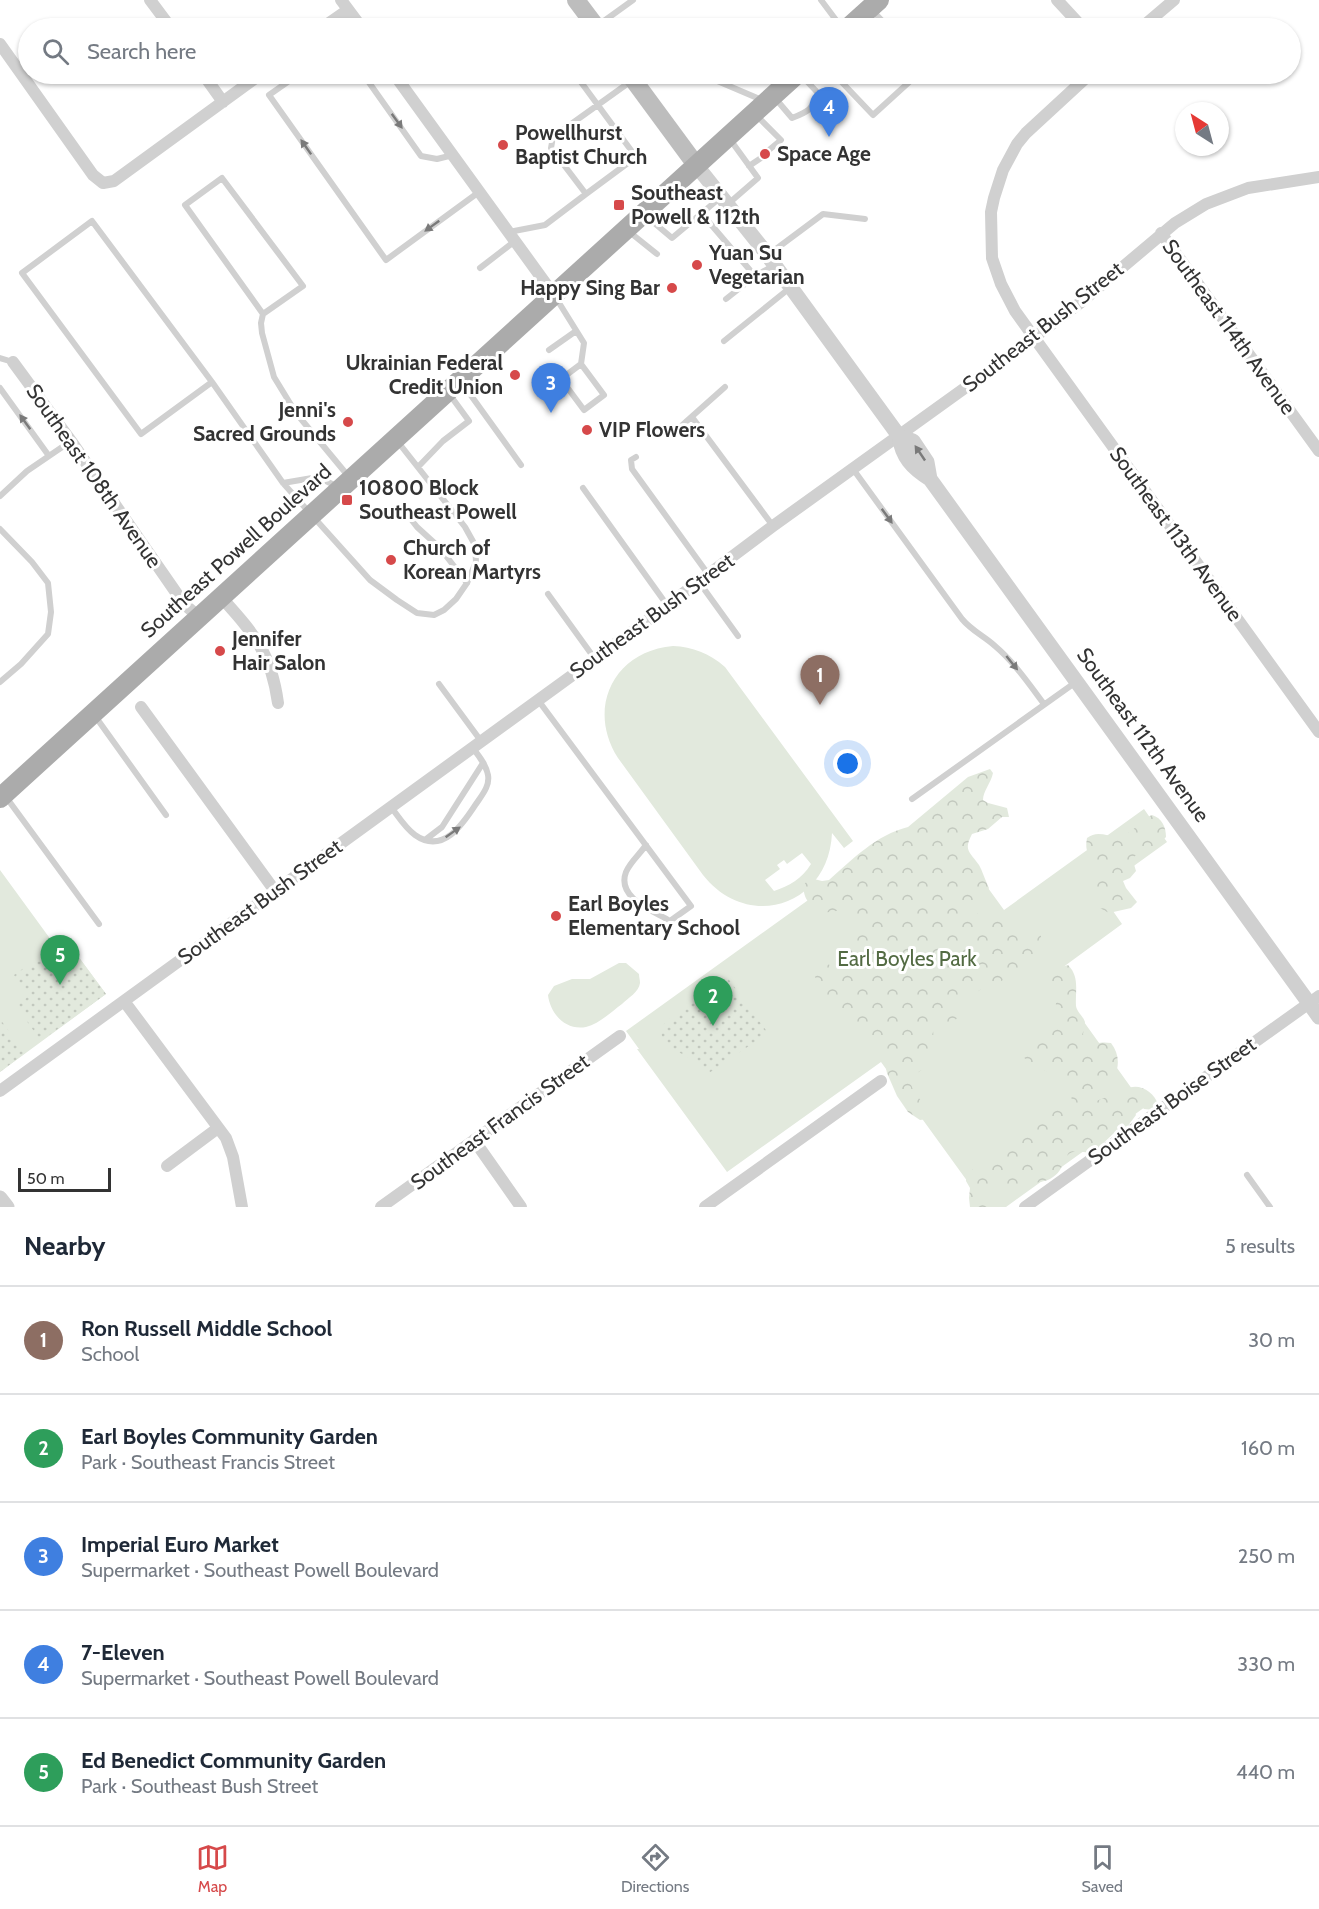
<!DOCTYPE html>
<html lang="en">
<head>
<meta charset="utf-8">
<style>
	:root { --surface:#fff; --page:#f6f6f7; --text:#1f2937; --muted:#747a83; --line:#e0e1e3; --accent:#d6494a }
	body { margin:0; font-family:Cabin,sans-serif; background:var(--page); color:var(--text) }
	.compass { position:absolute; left:1175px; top:102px; width:54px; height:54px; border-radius:50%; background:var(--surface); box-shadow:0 2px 4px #0004; rotate:324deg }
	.scale { position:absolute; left:18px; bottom:15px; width:93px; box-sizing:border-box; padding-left:6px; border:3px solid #333; border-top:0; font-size:16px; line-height:21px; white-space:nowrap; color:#333; -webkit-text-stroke:4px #fff; paint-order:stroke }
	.you { position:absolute; left:848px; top:764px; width:21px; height:21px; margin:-15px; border:4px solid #fff; border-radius:50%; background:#1a73e8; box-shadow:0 0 0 9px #1a73e833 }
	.badge { display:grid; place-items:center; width:39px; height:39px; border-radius:50%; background:var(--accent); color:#fff; font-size:20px; font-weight:700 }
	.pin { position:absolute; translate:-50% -50px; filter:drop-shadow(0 2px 3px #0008) }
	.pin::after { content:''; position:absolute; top:32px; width:21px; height:18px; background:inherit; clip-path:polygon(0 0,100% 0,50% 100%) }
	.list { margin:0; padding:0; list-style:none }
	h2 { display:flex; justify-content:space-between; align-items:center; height:78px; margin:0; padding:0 24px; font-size:26px }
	h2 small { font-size:20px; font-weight:400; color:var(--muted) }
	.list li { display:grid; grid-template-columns:39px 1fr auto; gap:18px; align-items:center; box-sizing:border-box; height:108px; padding:0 24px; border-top:2px solid var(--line) }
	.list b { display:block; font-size:22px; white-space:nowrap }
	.list p { margin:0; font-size:20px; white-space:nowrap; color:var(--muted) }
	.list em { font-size:20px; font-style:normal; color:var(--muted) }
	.icon { flex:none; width:33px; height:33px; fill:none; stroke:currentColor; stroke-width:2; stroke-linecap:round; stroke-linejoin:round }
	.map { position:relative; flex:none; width:1319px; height:1207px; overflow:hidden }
	.search { position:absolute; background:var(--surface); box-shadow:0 2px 4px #0004; left:18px; right:18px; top:18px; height:66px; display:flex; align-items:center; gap:15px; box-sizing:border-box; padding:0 21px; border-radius:33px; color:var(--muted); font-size:22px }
	.sheet { height:618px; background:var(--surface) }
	nav { display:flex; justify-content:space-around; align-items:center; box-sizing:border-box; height:84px; border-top:2px solid var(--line); background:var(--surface); font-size:16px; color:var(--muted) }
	nav a { display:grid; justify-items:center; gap:3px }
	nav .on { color:var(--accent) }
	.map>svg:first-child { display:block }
	.green { fill:#e2e9dd; fill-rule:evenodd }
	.forest { fill:url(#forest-crowns) }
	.garden { fill:url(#garden-dots) }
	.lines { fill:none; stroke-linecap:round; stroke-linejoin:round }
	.service { stroke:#d0d0d0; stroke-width:6 }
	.minor { stroke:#d0d0d0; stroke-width:12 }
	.tertiary { stroke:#d0d0d0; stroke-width:15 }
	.secondary { stroke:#bdbdbd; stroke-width:18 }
	.primary { stroke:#ababab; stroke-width:20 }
	.oneway { fill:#7a7a7a }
	.poi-dot { fill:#d6494a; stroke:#fff; stroke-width:2 }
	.labels { text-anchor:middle; stroke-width:6; stroke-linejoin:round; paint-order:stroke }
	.poi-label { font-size:21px; font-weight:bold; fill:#333; stroke:#fff; text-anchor:start }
	.street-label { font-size:21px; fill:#333; stroke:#fff }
	.park-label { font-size:21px; fill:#536b43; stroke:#fff }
</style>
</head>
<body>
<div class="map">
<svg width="1319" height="1207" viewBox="0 0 1319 1207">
	<defs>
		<pattern id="forest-crowns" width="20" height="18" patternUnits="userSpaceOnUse" patternTransform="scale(1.5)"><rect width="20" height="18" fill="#e2e9dd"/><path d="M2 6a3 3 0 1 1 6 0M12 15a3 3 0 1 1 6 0" fill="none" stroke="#c2c8be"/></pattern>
		<pattern id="garden-dots" width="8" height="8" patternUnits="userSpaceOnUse" patternTransform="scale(1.5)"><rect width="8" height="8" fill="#e2e9dd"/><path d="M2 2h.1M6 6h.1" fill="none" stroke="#c2c8be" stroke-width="1.8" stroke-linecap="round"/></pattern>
	</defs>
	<rect width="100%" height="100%" fill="#fff"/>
	<path class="green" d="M673,646C693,647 709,653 725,667L853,841L844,848L832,833C829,906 748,932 703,875L618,758C586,708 614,651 673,646ZM802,853L811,864C802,879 789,886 774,891L765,880L780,869L777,865L784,860L787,864Z
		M1144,809L1167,842L1099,891L1122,924L1051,976L1145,1107L1006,1207H986L881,1062L727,1172L637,1049H639L626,1031L932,811L1004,910Z
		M0,870L62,955L72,948L106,994L0,1072Z
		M619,963H626L639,974C639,977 640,980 640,983C639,992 628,998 622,1004C611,1012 599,1024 586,1027C565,1031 550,1013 548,995L554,986L572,979H590Z"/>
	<path class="forest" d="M990,769L993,773C991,783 983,791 983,800L988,803L1007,808L1009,817H1002L988,829L972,834C963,851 970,852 979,865C982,870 986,882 989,888L987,892L976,898C974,905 976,912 980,919C994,920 1013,912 1020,927L1025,930L1034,929L1040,933L1043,944L1029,958L1028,964L1023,969L1011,973L997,985L985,986L965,1001L958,1009V1017L952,1024H939L933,1029L934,1045L923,1057V1069L911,1077C911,1079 911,1085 912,1087C916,1099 930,1104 927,1119L920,1120L908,1112L897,1096L887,1073L883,1056L873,1042L863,1034L847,1014L826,999L815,979L816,969L820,965L827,964L847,971L851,970C854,958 846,953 840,945C841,929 849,934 860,931L861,923L855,912L848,908C841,910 831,913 824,912C811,910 800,895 805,883L814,879L822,881L829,880C853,859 876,835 908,827L968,777Z
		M1152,815C1162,818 1166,827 1166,837C1159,845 1136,854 1135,856C1132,861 1135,867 1136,871L1130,878L1123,881L1126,888L1137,902L1131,908L1109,913L1098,907L1092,885L1098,867C1091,853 1084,856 1087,838C1099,828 1111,840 1124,835C1135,831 1141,819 1152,815Z
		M1068,965C1080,977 1075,991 1076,1006C1077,1012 1083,1016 1085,1022L1083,1034L1086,1047L1091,1048C1096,1042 1103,1042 1111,1043C1119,1053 1120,1066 1114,1077L1100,1083L1092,1092V1098L1096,1101L1107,1097L1114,1098C1119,1095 1121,1091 1126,1089C1139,1082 1154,1092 1158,1104L1154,1110L1144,1109L1140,1105L1136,1107L1134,1110L1136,1115L1127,1127L1114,1133L1092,1154C1055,1144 1072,1168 1050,1179C1044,1182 1038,1182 1031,1184C1025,1186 1020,1189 1013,1191C1007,1192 1001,1188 995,1188L988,1196L991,1207H970L969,1198L970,1188L966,1181V1174L969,1171L992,1163L1010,1142L1024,1130V1125L1030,1118L1042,1116L1051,1108H1069L1073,1105L1071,1096L1064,1089L1059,1077C1050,1071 1026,1066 1023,1055C1019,1037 1044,1039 1049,1026C1052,1021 1056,1010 1056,1003C1056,987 1042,986 1054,969Z"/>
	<path class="garden" d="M55,946L62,956L72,948L106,994L41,1041L16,1006L29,996L14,975Z
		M727,977L768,1033L706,1075C701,1069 696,1063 689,1058C677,1050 648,1038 668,1020Z
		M0,1019L25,1053L0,1072Z"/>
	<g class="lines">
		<path class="service" d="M821,0L842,28
			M871,9L889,28
			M597,26L633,0
			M299,74L269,95L386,260L479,192
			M363,74L421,156L437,159L453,155
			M575,74L636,157L586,194
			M710,74L715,80L762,100
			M834,74L873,115L918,74
			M775,98L792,118C808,112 813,109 818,93L800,74
			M757,116L781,140L769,150
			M749,166L761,158
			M222,178L303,286L263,314L185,205Z
			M728,204L758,178L729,138
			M702,214L755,276L726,299
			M646,216L672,238L721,197
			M627,230L657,254
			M509,232L545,225L586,194L551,148L553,137L641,74
			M768,255L823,214L865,219
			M480,268L515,241
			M755,276L773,266
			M556,298L584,343L581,364
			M263,314L261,323L262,333L274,377L296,413L349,477
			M724,341L791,287
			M549,350L576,331
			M0,358L13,362
			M581,364L604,395L584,410L561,379Z
			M212,382L141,434L22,273L92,221L212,382L283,483L370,580L397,600L417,613L434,615L444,610L456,599L467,583L476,562L475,545L465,527L398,442
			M462,383L521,465
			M0,388L49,456
			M692,417L773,526
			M670,436L725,387
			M636,457L631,460L632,469L708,574
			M418,467L443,441L469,421L450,395
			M853,469L962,619C972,631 984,636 995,646C1014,662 1029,684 1044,704
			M283,483L318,477L338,487
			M583,488L667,605
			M0,496L27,471L71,441
			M403,509L417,527L440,548L467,583
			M0,529L32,562L48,583L51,612L48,634L21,664L0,682
			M699,582L738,636
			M548,594L595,659
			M439,684L481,741
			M538,700L691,906L670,921C654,911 616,898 626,872C630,862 640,854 646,845
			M95,716L166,815
			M6,797L99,924
			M912,799L1076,682
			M391,807C398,816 405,828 415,835C443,855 463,824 476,804C482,795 490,786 488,775C486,764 478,755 472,747
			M425,840L442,827L483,763
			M1247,1175L1270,1207"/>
		<path class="minor" d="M150,0L171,28
			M341,0L362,28
			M1057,0L1083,28
			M322,28L348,10
			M1141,28L1174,0
			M0,44L93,175L103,183L114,181L261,74
			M203,74L223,102
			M394,74L554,295
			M1090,74L1026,133L1017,144L1003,170L994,198L991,212L992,258L1001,284L1015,311L1319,732
			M1161,233L1319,451
			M13,362L71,441L184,604L199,617
			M221,597C254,634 271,652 278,703
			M141,707L275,891
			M124,1001L226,1138L233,1157L242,1207
			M0,1091L625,637L773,526L1001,362L1080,303L1175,223L1206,204L1248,188L1319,177
			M474,1140L521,1207
			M167,1166L218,1128
			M381,1207L620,1036
			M705,1207L881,1081
			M1025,1207L1319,996"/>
		<path class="tertiary" d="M696,165L763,249L899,436C902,457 912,468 930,479L1319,1017
			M899,436L913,441L927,462L930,479
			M0,1198L7,1207"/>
		<path class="secondary" d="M576,0L597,28
			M629,74L696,165"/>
		<path class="primary" d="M848,28L879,0
			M0,798L797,74"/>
	</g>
	<defs><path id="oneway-solid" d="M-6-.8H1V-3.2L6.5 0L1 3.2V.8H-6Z" transform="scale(1.5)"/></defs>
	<g class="oneway">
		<use href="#oneway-solid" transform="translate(397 121) rotate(54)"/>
		<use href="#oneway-solid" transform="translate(306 147) rotate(-125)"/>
		<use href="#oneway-solid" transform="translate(432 226) rotate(144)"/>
		<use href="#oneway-solid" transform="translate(25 422) rotate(-126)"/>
		<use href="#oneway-solid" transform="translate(920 453) rotate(-124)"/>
		<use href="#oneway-solid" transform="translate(887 516) rotate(54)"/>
		<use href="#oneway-solid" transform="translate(1012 663) rotate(51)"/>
		<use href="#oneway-solid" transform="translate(453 832) rotate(-35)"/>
	</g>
	<g class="poi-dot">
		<circle cx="503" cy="145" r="6"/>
		<circle cx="765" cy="154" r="6"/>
		<rect x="613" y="199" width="12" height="12" rx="3"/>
		<circle cx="697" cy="265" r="6"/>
		<circle cx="672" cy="288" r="6"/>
		<circle cx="515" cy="375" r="6"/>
		<circle cx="348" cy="422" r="6"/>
		<circle cx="587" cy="430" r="6"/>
		<rect x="341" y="494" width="12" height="12" rx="3"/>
		<circle cx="391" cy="560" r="6"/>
		<circle cx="220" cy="651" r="6"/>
		<circle cx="556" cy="916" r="6"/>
	</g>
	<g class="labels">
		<g class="poi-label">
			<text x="515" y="140">Powellhurst<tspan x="515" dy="24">Baptist Church</tspan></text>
			<text x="777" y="161">Space Age</text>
			<text x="631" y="200">Southeast<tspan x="631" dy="24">Powell &amp; 112th</tspan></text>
			<text x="709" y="260">Yuan Su<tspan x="709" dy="24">Vegetarian</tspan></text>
			<text x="660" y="295" text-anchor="end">Happy Sing Bar</text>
			<text x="503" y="370" text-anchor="end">Ukrainian Federal<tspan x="503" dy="24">Credit Union</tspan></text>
			<text x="336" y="417" text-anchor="end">Jenni's<tspan x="336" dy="24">Sacred Grounds</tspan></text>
			<text x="599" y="437">VIP Flowers</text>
			<text x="359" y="495">10800 Block<tspan x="359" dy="24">Southeast Powell</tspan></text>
			<text x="403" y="555">Church of<tspan x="403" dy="24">Korean Martyrs</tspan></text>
			<text x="232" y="646">Jennifer<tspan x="232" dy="24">Hair Salon</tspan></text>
			<text x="568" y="911">Earl Boyles<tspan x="568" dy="24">Elementary School</tspan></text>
		</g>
		<g class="street-label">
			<text transform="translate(1043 327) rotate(-38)" y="7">Southeast Bush Street</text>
			<text transform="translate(1229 327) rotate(54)" y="7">Southeast 114th Avenue</text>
			<text transform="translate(94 476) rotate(55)" y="7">Southeast 108th Avenue</text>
			<text transform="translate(1176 534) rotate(54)" y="7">Southeast 113th Avenue</text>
			<text transform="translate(236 551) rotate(-42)" y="7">Southeast Powell Boulevard</text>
			<text transform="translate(652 616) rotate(-36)" y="7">Southeast Bush Street</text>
			<text transform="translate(1143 735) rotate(54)" y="7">Southeast 112th Avenue</text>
			<text transform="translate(260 902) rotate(-36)" y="7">Southeast Bush Street</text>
			<text transform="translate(1172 1101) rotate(-36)" y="7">Southeast Boise Street</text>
			<text transform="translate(500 1122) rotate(-36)" y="7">Southeast Francis Street</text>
		</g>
		<g class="park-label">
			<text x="907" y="966">Earl Boyles Park</text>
		</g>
	</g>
</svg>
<svg class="compass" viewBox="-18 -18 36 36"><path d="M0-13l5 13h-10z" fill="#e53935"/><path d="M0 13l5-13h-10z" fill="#747a83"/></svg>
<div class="scale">50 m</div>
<div class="you"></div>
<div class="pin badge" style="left:820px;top:705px;background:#8d6e63">1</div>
<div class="pin badge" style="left:713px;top:1026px;background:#2e9e5b">2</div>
<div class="pin badge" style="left:551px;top:413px;background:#3f7fe0">3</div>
<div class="pin badge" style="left:829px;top:137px;background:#3f7fe0">4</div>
<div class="pin badge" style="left:60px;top:985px;background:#2e9e5b">5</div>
<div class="search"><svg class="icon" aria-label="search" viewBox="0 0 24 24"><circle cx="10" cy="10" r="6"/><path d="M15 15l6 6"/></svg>Search here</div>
</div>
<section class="sheet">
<h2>Nearby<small>5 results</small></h2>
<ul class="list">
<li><span class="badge" style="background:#8d6e63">1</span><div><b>Ron Russell Middle School</b><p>School</p></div><em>30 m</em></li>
<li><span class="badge" style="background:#2e9e5b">2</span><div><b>Earl Boyles Community Garden</b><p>Park · Southeast Francis Street</p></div><em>160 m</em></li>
<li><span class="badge" style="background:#3f7fe0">3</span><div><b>Imperial Euro Market</b><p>Supermarket · Southeast Powell Boulevard</p></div><em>250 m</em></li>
<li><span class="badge" style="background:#3f7fe0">4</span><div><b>7-Eleven</b><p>Supermarket · Southeast Powell Boulevard</p></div><em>330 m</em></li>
<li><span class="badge" style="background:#2e9e5b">5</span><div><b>Ed Benedict Community Garden</b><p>Park · Southeast Bush Street</p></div><em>440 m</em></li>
</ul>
</section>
<nav>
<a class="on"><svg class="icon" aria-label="map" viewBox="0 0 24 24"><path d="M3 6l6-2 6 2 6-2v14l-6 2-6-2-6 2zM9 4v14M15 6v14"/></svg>Map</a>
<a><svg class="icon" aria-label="directions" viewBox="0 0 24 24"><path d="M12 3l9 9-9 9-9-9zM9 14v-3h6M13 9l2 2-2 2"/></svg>Directions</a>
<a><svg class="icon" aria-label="saved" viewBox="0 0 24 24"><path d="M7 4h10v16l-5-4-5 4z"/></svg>Saved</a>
</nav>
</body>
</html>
